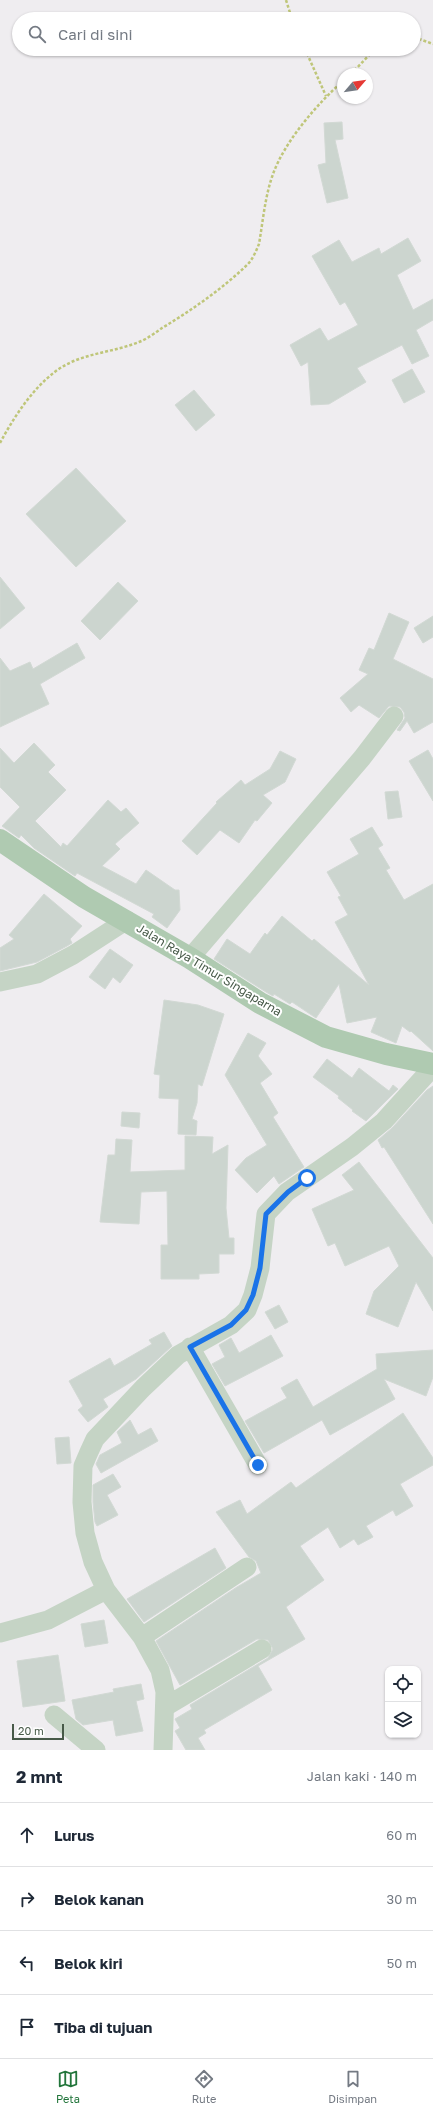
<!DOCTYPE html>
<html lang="id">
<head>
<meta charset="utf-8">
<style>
	:root { --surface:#fff; --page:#f6f6f7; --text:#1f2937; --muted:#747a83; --line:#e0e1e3; --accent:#22753b }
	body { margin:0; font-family:"Golos Text",sans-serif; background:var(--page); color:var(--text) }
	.controls { position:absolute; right:12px; bottom:12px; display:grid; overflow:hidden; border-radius:8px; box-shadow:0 1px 3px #0004 }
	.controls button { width:36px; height:36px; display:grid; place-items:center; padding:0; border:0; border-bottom:1px solid var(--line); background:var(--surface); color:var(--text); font:20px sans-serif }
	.compass { position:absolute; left:337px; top:68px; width:36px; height:36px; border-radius:50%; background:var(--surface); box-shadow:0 1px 3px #0004; rotate:61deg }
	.scale { position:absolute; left:12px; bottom:10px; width:52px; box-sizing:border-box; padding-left:4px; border:2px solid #475948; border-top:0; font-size:11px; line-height:14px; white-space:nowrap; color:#475948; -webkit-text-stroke:3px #fff; paint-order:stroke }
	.stop { position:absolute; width:12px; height:12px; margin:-9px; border:3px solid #1a73e8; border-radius:50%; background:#fff }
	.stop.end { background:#1a73e8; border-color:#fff; box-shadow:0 1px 4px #0008 }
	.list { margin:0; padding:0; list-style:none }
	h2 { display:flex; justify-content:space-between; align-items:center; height:52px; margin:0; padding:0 16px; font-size:17px }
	h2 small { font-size:13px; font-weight:400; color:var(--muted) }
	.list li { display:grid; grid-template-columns:26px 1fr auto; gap:12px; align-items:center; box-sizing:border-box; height:64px; padding:0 16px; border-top:1px solid var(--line) }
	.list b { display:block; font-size:15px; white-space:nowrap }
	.list em { font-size:13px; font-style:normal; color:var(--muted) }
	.icon { flex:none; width:22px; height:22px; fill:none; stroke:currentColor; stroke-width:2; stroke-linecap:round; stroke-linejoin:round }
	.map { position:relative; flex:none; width:433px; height:1750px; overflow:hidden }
	.search { position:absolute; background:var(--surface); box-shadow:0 1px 3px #0004; left:12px; right:12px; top:12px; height:44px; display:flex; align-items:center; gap:10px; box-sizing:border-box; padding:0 14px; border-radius:22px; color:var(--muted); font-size:15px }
	.sheet { height:308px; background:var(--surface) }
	nav { display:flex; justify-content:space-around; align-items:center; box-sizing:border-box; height:56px; border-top:1px solid var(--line); background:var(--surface); font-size:11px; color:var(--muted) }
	nav a { display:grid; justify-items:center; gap:2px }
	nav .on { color:var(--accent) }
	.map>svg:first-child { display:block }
	.building { fill:#ccd5cf; stroke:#d2d9d4 }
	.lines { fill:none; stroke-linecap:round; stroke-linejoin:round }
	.path { stroke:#bfc679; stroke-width:2.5; stroke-dasharray:3 2; stroke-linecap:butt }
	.minor { stroke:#c5d4c5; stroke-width:19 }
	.primary { stroke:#afcab1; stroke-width:22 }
	.route { stroke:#1a73e8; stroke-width:5 }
	.labels { text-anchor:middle; stroke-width:4; stroke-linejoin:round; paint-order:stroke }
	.street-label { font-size:12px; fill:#475948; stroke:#fff }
</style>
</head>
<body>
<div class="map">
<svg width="433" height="1750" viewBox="0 0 433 1750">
	<rect width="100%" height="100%" fill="#efedf0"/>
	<path class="building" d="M342,122L343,139L335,140L348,198L327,203L318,165L326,163L324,123Z
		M408,238L421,261L397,275L413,310L433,299V320L416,330L429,356L412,364L402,345L357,368L366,382L329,404L311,405L308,362L301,366L290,345L320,328L328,341L358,325L345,302L340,305L312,256L339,240L352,262L379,248L381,254Z
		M412,369L425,392L404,403L392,380Z
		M194,390L215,415L196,431L175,405Z
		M76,468L126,521L76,567L26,514Z
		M0,577L25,608L0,629Z
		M118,582L138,601L100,640L81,621Z
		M389,613L409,622L393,659L433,679V722L414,733L407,721L400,731L397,730L405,718L404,712L400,707L389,706L379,718L359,705L351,712L340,698L368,674L359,670L369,648L374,650Z
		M433,616V637L423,643L414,628Z
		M77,643L85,658L40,684L49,704L0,727V658L10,671L30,662L33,669Z
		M34,743L55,765L48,772L66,790L35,821L61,847L63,843L67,846L108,800L121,812L126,808L139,823L115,844L120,849L102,866L136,884L146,870L175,890H179L180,910L167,928L152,917L154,914L77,873L75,876L34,848L21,835L19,838L2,826L20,807L0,787V748L14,763Z
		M428,750L433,759V801L409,761Z
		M280,751L296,759L285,782L263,795L272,803L257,821L255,820L239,843L220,830L197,855L182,841L217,803L216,802L241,780L245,785L270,769Z
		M398,791L402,817L388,819L385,792Z
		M372,827L383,845L378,848L390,868L386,870L404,900L433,884V1051L411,1031L410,1032L402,1026L396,1043L371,1032L377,1017L347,1023L339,984L316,1018L292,1002L290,1004L274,994L273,996L266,992L214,959L227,939L250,954L265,933L267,935L282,916L312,941L314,939L369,985L335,922L348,915L338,897L341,896L327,872L359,854L350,839Z
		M44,894L82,926L70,939L72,943L67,946L37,962L0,971V948L14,939L9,935Z
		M110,949L133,965L120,983L113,977L105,989L89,977Z
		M164,1000L198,1005L224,1014L202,1086L198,1084L197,1103L192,1119L197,1121L196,1135L178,1134L179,1099L159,1098L160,1075L154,1074Z
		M248,1033L266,1043L258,1056L272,1074L260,1083L278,1113L273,1117L304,1167L279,1184L274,1176L257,1193L235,1170L246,1158L267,1145L225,1075Z
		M327,1059L352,1078L359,1068L389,1091L393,1085L398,1089L366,1121L352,1111L353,1110L338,1098L339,1096L313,1077Z
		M433,1086V1224L384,1147L382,1148L378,1140L392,1128L427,1090Z
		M122,1112L140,1113L139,1128L121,1126Z
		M185,1136L213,1137L212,1154L228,1145L226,1208L229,1238H234V1254H219V1273L199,1274V1279H161V1245H168L167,1191L141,1192L139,1224L100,1222L108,1155H115L116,1139L132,1140L130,1172L185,1170Z
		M359,1162L433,1258V1311L416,1282L398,1327L366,1314L374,1291L399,1266L389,1246L345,1266L335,1243L328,1246L312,1209L354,1190L342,1175Z
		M279,1305L288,1322L275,1329L265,1312Z
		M164,1332L172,1346L136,1379L103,1399L108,1407L88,1422L78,1410L83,1406L69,1381L110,1358L114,1366L152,1344L149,1340Z
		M271,1335L283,1356L225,1386L212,1364L225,1357L219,1345L231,1338L239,1353Z
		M433,1350V1377L426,1396L384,1379L395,1399L330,1435L322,1420L264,1453L245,1421L287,1398L281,1388L297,1379L313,1407L377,1369L376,1354Z
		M403,1413L433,1458V1465L400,1484L413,1506L396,1516L393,1510L366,1526L373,1537L358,1545L354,1539L340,1548L328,1527L300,1546L324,1580L286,1607L305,1639L258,1666L272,1690L204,1730L206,1733L198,1738L205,1750H186L175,1731L180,1728L175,1719L192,1709L190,1705L268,1658L273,1649L268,1640L257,1639L180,1685L156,1641L237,1587L261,1573L256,1561L249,1557L216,1512L240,1500L247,1514L291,1482L296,1488Z
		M130,1420L138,1435L151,1428L158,1441L101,1473L96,1464L100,1455L122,1443L117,1432Z
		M69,1437L71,1463L57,1464L55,1438Z
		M113,1474L121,1487L107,1495L118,1515L97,1526L95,1522L93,1502V1485Z
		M215,1548L226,1568L144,1622L127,1599Z
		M104,1620L108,1643L85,1647L81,1624Z
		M58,1655L65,1701L23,1707L17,1661Z
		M141,1684L144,1699L136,1701L143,1731L116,1736L113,1720L83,1725L76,1719L72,1700L114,1692L113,1689Z"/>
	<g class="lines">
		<path class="path" d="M286,0L292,19
			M414,37L433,44
			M305,49L326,96
			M351,74L375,49
			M0,443C14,417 32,389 56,371C80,353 112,353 139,342C147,339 155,333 162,328C192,310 222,289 247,265C253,259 256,251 259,244C263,221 265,196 273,174C285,141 317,104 343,81"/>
		<path class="minor" d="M190,958L362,758L394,716
			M0,982L37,974L73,955L127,920
			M190,1347L258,1465
			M0,1633L48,1620L106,1590
			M142,1637L247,1567
			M165,1707L262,1649
			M54,1715L96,1750
			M163,1750L165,1692L160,1670L142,1637L106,1590L93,1562L85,1533L82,1502L83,1466L89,1452L95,1439L143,1388L178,1355L231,1325L247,1310L253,1295L260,1268L266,1214L287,1192L352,1147L384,1121L433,1067"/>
		<path class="primary" d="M0,840L84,897L190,958L260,1003L326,1037L386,1054L433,1064"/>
	</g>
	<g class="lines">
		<path class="route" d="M258,1465L190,1347L231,1325L246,1310L253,1295L260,1268L266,1214L288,1192L307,1178"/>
	</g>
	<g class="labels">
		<g class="street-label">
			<text transform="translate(209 970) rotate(31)" y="4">Jalan Raya Timur Singaparna</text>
		</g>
	</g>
</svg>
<div class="controls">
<button><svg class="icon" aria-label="locate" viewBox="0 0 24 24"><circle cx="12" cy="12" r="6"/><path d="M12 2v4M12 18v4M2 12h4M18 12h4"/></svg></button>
<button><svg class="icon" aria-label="layers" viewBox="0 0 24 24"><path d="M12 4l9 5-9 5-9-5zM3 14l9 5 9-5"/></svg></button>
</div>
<svg class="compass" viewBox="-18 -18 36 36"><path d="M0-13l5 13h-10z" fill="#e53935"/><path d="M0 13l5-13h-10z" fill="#747a83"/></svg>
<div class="scale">20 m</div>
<div class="stop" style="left:307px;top:1178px"></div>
<div class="stop end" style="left:258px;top:1465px"></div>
<div class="search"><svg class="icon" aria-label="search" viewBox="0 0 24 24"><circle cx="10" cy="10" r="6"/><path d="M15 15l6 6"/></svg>Cari di sini</div>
</div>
<section class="sheet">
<h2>2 mnt<small>Jalan kaki · 140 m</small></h2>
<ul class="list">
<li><svg class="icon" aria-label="ahead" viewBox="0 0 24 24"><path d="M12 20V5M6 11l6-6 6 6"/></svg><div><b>Lurus</b></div><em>60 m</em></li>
<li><svg class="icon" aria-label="right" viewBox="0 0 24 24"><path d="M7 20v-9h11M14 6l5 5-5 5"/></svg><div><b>Belok kanan</b></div><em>30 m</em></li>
<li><svg class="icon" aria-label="left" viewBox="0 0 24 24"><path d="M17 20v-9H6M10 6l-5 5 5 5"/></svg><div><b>Belok kiri</b></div><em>50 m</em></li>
<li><svg class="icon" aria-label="arrive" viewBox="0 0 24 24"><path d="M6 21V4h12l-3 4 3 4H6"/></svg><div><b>Tiba di tujuan</b></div></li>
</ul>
</section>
<nav>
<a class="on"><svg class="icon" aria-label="map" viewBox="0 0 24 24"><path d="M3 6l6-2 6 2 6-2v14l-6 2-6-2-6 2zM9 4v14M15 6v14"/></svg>Peta</a>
<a><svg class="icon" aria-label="directions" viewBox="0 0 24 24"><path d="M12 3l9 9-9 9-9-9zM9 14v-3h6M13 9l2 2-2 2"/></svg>Rute</a>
<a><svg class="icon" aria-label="saved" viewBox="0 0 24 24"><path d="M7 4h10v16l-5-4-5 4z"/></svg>Disimpan</a>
</nav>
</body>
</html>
